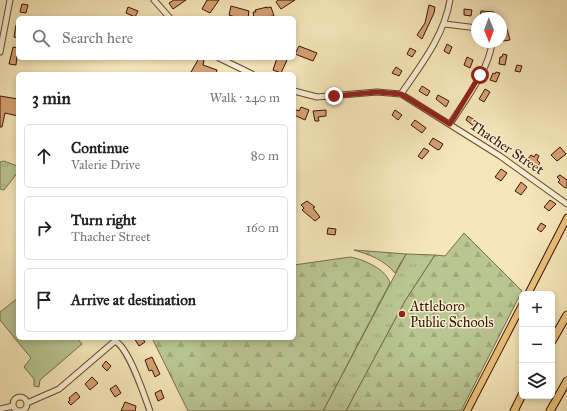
<!DOCTYPE html>
<html lang="en">
<head>
<meta charset="utf-8">
<style>
	:root { --surface:#fff; --page:#f2f2f2; --text:#222; --muted:#767676; --line:#e0e0e0 }
	body { margin:0; font-family:"IM FELL Great Primer",serif; background:var(--page); color:var(--text) }
	.controls { position:absolute; right:12px; bottom:12px; display:grid; overflow:hidden; border-radius:6px; box-shadow:0 2px 6px #0003 }
	.controls button { width:36px; height:36px; display:grid; place-items:center; padding:0; border:0; border-bottom:1px solid var(--line); background:var(--surface); color:var(--text); font:20px sans-serif }
	.compass { position:absolute; left:471px; top:12px; width:36px; height:36px; border-radius:50%; background:var(--surface); box-shadow:0 2px 6px #0003; rotate:179deg }
	.stop { position:absolute; width:12px; height:12px; margin:-9px; border:3px solid #8f2418; border-radius:50%; background:#fff }
	.stop.end { background:#8f2418; border-color:#fff; box-shadow:0 1px 4px #0008 }
	.list { margin:0; padding:0; list-style:none }
	h2 { display:flex; justify-content:space-between; align-items:center; height:52px; margin:0; padding:0 16px; font-size:17px }
	h2 small { font-size:13px; font-weight:400; color:var(--muted) }
	.list li { display:grid; grid-template-columns:26px 1fr auto; gap:12px; align-items:center; box-sizing:border-box; height:64px; margin:0 8px 8px; padding:0 8px; border:1px solid var(--line); border-radius:6px }
	.list b { display:block; font-size:15px; white-space:nowrap }
	.list p { margin:0; font-size:13px; white-space:nowrap; color:var(--muted) }
	.list em { font-size:13px; font-style:normal; color:var(--muted) }
	.icon { flex:none; width:22px; height:22px; fill:none; stroke:currentColor; stroke-width:2; stroke-linecap:round; stroke-linejoin:round }
	.map { position:relative; flex:none; width:567px; height:411px; overflow:hidden }
	.search { position:absolute; background:var(--surface); box-shadow:0 2px 6px #0003; left:16px; top:16px; width:280px; height:44px; display:flex; align-items:center; gap:10px; box-sizing:border-box; padding:0 14px; border-radius:6px; color:var(--muted); font-size:15px }
	.panel { position:absolute; background:var(--surface); box-shadow:0 2px 6px #0003; left:16px; top:72px; width:280px; height:268px; border-radius:6px }
	.map>svg:first-child { display:block }
	.grass { fill:url(#grass-tufts); stroke:#786d4c }
	.forest { fill:url(#forest-firs); stroke:#786d4c }
	.pitch { fill:#b9c692; stroke:#786d4c }
	.building { fill:#d8a273; stroke:#361405 }
	.lines { fill:none; stroke-linecap:round; stroke-linejoin:round }
	.minor-casing { stroke:#664932; stroke-width:7 }
	.major-casing { stroke:#361405; stroke-width:8 }
	.highway-casing { stroke:#361405; stroke-width:9 }
	.minor { stroke:#f9efd2; stroke-width:5 }
	.major { stroke:#ebc47d; stroke-width:6 }
	.highway { stroke:#ebc47d; stroke-width:7 }
	.route { stroke:#8f2418; stroke-width:5 }
	.poi-dot { fill:#8f2418; stroke:#f9efd2; stroke-width:1.5 }
	.labels { text-anchor:middle; stroke-width:3; stroke-linejoin:round; paint-order:stroke }
	.street-label { font-size:14px; fill:#361405; stroke:#f9efd2 }
	.poi-label { font-size:14px; fill:#361405; stroke:#f9efd2; text-anchor:start }
</style>
</head>
<body>
<div class="map">
<svg width="567" height="411" viewBox="0 0 567 411">
	<defs>
		<pattern id="grass-tufts" width="24" height="20" patternUnits="userSpaceOnUse"><rect width="24" height="20" fill="#b9c692"/><path d="M3 7l-1-3M5 7V3M7 7l1-3M15 17l-1-3M17 17v-4M19 17l1-3" fill="none" stroke="#a0a97c"/></pattern>
		<pattern id="forest-firs" width="22" height="20" patternUnits="userSpaceOnUse"><rect width="22" height="20" fill="#b9c692"/><path d="M5 1l3.5 6h-7zM16 11l3.5 6h-7z" fill="#a0a97c"/></pattern>
	</defs>
	<rect width="100%" height="100%" fill="#f6e7ba"/>
	<filter id="stains"><feTurbulence type="fractalNoise" baseFrequency=".005" numOctaves="4"/><feColorMatrix values="0 0 0 0 .2 0 0 0 0 .09 0 0 0 0 .02 0 0 0 .5 -.17"/></filter>
	<radialGradient id="worn" r=".72"><stop offset=".6" stop-color="#630" stop-opacity="0"/><stop offset="1" stop-color="#630" stop-opacity=".3"/></radialGradient>
	<path class="grass" d="M4,161L17,166L18,172L4,190L0,189V162Z
		M406,254L435,255L405,301L346,411H323Z"/>
	<path class="forest" d="M464,233L522,291L461,411H346L405,301L435,255L445,256Z
		M354,250L406,254L395,273C384,260 371,255 354,250Z
		M350,257C363,259 386,269 390,283L323,411H188L152,338H294V265Z"/>
	<path class="pitch" d="M18,298V338H77L82,344L40,380L39,387L34,386V379L24,367L31,358L0,320V312Z"/>
	<path class="building" d="M174,0H186L173,9L169,3Z
		M207,0H219L210,13L202,9Z
		M278,0H295L281,9L276,2Z
		M22,4L28,5L26,13L20,12Z
		M429,5L435,7L434,13L422,39L417,35L425,23Z
		M231,6L249,11L248,18H238L229,15Z
		M128,7L138,11L135,17L126,13Z
		M267,7V8L271,7L274,16L254,18L253,12H256L255,10Z
		M464,9L472,10L471,16L464,15Z
		M481,11L494,12L493,18L480,17Z
		M16,25H18V38L14,37Z
		M507,29L510,40L503,41L502,30Z
		M447,44L452,47L449,54L444,51Z
		M299,46L317,53L313,61L295,54Z
		M13,47L18,48L16,65L9,64Z
		M410,48L416,51L412,57L407,54Z
		M503,54L507,55L505,65L499,64L500,57H502Z
		M467,57L473,60L470,68L464,65Z
		M199,58L204,60L203,65L217,70L216,74H197L191,72Z
		M277,58H288L281,73L273,70Z
		M517,65L522,66L520,72L515,71Z
		M396,67L402,71L399,76L392,73Z
		M496,72L500,73L496,82L490,80L493,73L495,74Z
		M422,86L430,91L427,96L419,91Z
		M485,89L490,92L484,102L479,99Z
		M438,95L449,101L446,107L436,99Z
		M0,96L18,99V116L5,113L2,127H0Z
		M301,107L309,110L305,120L294,115V109L299,111Z
		M326,110V116L318,117L319,121H315L313,111Z
		M395,110L402,115L398,120L392,115Z
		M468,116L478,122L475,127L466,120Z
		M415,120L426,128L422,133L411,125Z
		M433,138L443,144L440,149L438,150L429,144Z
		M560,147L566,154L557,161L551,155Z
		M424,148L429,151L422,159L418,156Z
		M536,154L539,156L537,160L540,163L537,167L527,160L531,155L534,157Z
		M501,169L507,173L501,181L495,177Z
		M560,175L567,180V187L565,188L558,182L560,180L557,177Z
		M521,182L527,187L521,195L515,191Z
		M550,200L556,204L549,211L544,207Z
		M307,201L315,207L313,208L320,217L315,221L302,210L304,208L301,205Z
		M541,223L546,226L541,232L537,229Z
		M328,228L336,229L335,235L327,234Z
		M134,338H142L145,342L139,346Z
		M152,357L160,374L155,377L152,370L149,371L145,360Z
		M106,361L111,366L107,371L102,366Z
		M92,377L98,383L90,390L85,384Z
		M116,385L121,393L115,397L110,389Z
		M161,390L164,398L158,401L155,393Z
		M76,392L80,397L71,405L68,402L70,400L69,398Z
		M125,402L136,406L135,411H121Z"/>
	<g class="lines">
		<g class="minor-casing">
			<path id="minor" d="M154,0L170,18
				M445,24L477,28
				M0,52L10,0
				M219,58L252,74
				M294,91L317,97L377,92L401,94L500,156L567,204
				M401,94C421,65 444,36 450,0
				M450,124C464,102 490,68 492,42
				M13 404a7 7 0 1 1 14 0a7 7 0 1 1-14 0Z
				M27,403L59,389L115,341C129,348 144,395 150,411
				M0,409L13,406"/>
		</g>
		<g class="major-casing">
			<path id="major" d="M528,294L567,218
				M467,411L522,305"/>
		</g>
		<g class="highway-casing">
			<path id="highway" d="M552,341L567,315
				M514,411L522,395
				M550,411L567,381"/>
		</g>
		<use href="#minor" class="minor"/>
		<use href="#major" class="major"/>
		<use href="#highway" class="highway"/>
	</g>
	<g class="lines">
		<path class="route" d="M334,96L377,92L401,94L450,124L480,75"/>
	</g>
	<circle class="poi-dot" cx="402" cy="314" r="4"/>
	<g class="labels">
		<g class="street-label">
			<text transform="translate(507 147) rotate(34)" y="5">Thacher Street</text>
		</g>
		<g class="poi-label">
			<text x="410" y="311">Attleboro<tspan x="410" dy="16">Public Schools</tspan></text>
		</g>
	</g>
	<rect width="100%" height="100%" filter="url(#stains)"/>
	<rect width="100%" height="100%" fill="url(#worn)"/>
</svg>
<div class="controls">
<button>+</button>
<button>−</button>
<button><svg class="icon" aria-label="layers" viewBox="0 0 24 24"><path d="M12 4l9 5-9 5-9-5zM3 14l9 5 9-5"/></svg></button>
</div>
<svg class="compass" viewBox="-18 -18 36 36"><path d="M0-13l5 13h-10z" fill="#e53935"/><path d="M0 13l5-13h-10z" fill="#767676"/></svg>
<div class="stop" style="left:480px;top:75px"></div>
<div class="stop end" style="left:334px;top:96px"></div>
<div class="search"><svg class="icon" aria-label="search" viewBox="0 0 24 24"><circle cx="10" cy="10" r="6"/><path d="M15 15l6 6"/></svg>Search here</div>
<section class="panel">
<h2>3 min<small>Walk · 240 m</small></h2>
<ul class="list">
<li><svg class="icon" aria-label="ahead" viewBox="0 0 24 24"><path d="M12 20V5M6 11l6-6 6 6"/></svg><div><b>Continue</b><p>Valerie Drive</p></div><em>80 m</em></li>
<li><svg class="icon" aria-label="right" viewBox="0 0 24 24"><path d="M7 20v-9h11M14 6l5 5-5 5"/></svg><div><b>Turn right</b><p>Thacher Street</p></div><em>160 m</em></li>
<li><svg class="icon" aria-label="arrive" viewBox="0 0 24 24"><path d="M6 21V4h12l-3 4 3 4H6"/></svg><div><b>Arrive at destination</b></div></li>
</ul>
</section>
</div>
</body>
</html>
